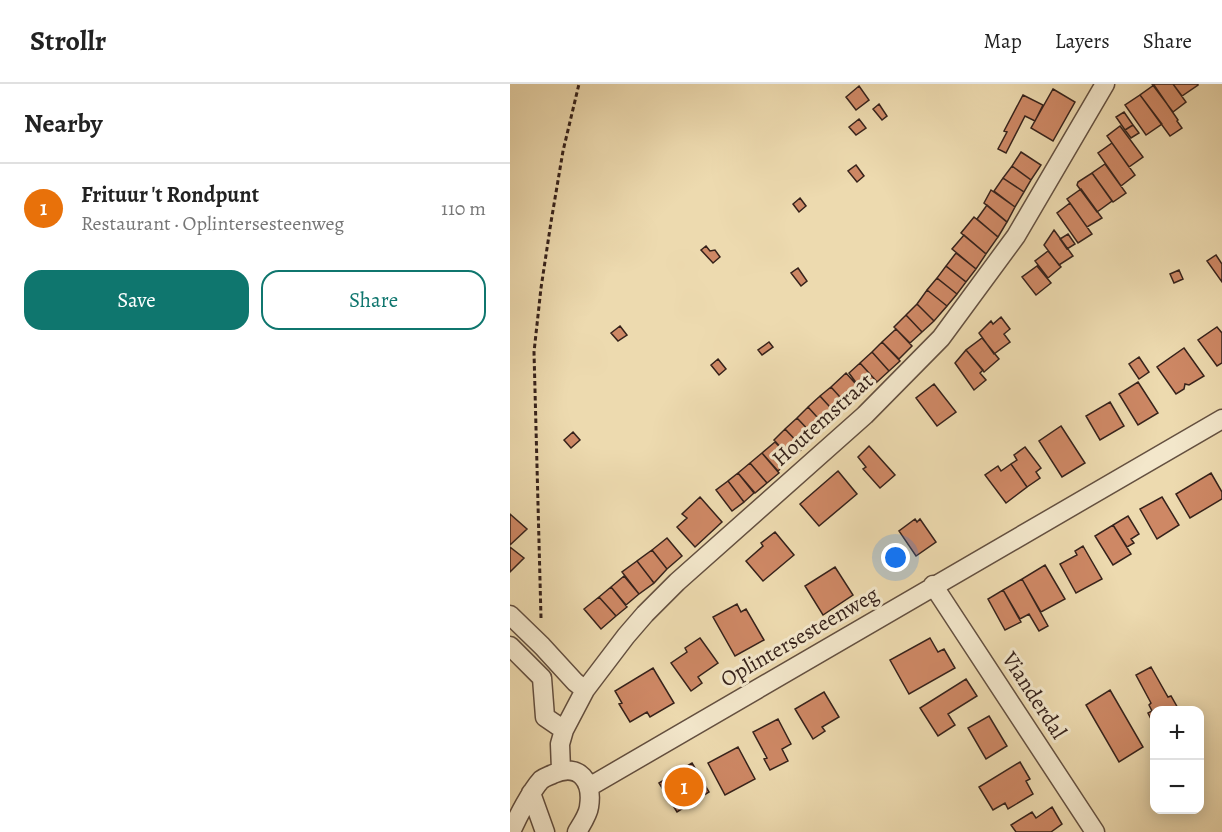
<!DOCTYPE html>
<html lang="en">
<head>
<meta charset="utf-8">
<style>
	:root { --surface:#fff; --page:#f6f6f6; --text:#222; --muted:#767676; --line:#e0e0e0; --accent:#0f766e }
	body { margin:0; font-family:Alegreya,serif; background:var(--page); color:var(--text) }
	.controls { position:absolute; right:18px; bottom:18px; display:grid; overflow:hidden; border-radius:12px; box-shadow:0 3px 15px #0003 }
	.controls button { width:54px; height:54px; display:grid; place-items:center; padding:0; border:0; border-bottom:2px solid var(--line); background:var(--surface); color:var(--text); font:30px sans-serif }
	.you { position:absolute; left:386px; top:474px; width:21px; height:21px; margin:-15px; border:4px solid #fff; border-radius:50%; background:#1a73e8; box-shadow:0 0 0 9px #1a73e833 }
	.badge { display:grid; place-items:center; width:39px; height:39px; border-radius:50%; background:var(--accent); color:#fff; font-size:20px; font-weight:700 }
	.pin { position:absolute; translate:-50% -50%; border:3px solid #fff; box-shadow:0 2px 6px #0006 }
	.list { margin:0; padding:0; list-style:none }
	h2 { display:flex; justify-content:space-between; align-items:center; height:78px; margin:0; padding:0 24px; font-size:26px }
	h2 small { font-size:20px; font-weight:400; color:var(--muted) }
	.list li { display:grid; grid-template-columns:39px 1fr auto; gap:18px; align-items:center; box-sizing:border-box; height:90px; padding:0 24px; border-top:2px solid var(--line) }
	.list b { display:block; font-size:22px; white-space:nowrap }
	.list p { margin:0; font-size:20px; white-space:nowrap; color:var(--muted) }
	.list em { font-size:20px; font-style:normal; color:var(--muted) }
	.actions { display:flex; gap:12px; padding:18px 24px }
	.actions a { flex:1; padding:14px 0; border:2px solid var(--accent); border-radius:18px; text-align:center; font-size:21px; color:var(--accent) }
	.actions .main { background:var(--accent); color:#fff }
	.map { position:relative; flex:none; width:712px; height:748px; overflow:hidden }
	header { display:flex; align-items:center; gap:36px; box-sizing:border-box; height:84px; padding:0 30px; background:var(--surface); border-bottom:2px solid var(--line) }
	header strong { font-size:28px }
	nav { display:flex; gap:33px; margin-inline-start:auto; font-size:21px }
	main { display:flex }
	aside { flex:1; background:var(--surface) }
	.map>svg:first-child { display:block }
	.building { fill:#ce8865; stroke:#36221b; stroke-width:1.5 }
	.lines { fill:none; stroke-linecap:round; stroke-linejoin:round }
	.minor-casing { stroke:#645040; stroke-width:21 }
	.path { stroke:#36221b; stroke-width:3; stroke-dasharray:4.5 3; stroke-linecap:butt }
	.minor { stroke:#f3e7cb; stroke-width:18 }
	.labels { text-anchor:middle; stroke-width:6; stroke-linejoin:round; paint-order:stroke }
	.street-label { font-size:22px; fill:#36221b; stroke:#f3e7cb }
</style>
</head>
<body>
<header>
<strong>Strollr</strong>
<nav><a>Map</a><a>Layers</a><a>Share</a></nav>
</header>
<main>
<aside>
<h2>Nearby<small></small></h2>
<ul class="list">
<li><span class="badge" style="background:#e8710a">1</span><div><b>Frituur 't Rondpunt</b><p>Restaurant · Oplintersesteenweg</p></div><em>110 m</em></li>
</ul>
<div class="actions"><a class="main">Save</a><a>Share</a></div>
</aside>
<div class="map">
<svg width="712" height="748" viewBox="0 0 712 748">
	<rect width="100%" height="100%" fill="#eddaaf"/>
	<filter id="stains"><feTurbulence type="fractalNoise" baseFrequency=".00333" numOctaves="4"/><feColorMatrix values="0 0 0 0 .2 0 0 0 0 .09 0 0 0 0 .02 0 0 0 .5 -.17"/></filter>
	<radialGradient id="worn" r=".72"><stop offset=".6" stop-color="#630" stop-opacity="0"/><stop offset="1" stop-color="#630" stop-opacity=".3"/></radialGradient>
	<path class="building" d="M642,0H663L676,18L663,28Z
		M663,0H688V1L672,12Z
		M644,1L668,36L667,37L672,44L660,52L630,11Z
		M349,2L359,16L346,26L336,13Z
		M543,5L565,18L543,57L521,44Z
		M513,11L533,21L525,37L515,32L496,69L488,65L497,48L494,47Z
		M630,11L652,40L636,51L615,21Z
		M369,20L377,32L372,36L363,25Z
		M614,28L623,41L615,46L606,33Z
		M349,35L356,44L346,51L339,43Z
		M623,41L629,49L621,54L615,46Z
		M610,42L633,73L619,83L597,52Z
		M602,59L625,91L611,102L588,69Z
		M511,68L531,81L521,96L502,82Z
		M595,80L616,109L603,118L582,89Z
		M346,81L354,92L347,98L338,87Z
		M502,82L521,96L514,108L493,94Z
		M582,89L602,117L587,128L567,101L568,98Z
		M493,94L514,108L505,123L484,107Z
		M571,105L592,134L577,143L557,115Z
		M481,106L505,123L497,138L474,119Z
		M290,114L296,122L289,128L283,120Z
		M560,119L582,150L568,159L547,129Z
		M477,121L497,138L488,153L467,135Z
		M464,133L488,153L476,170L451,149Z
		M544,146L563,172L549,181L534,161Z
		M558,150L565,160L557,165L550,155Z
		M454,151L476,170L466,185L442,165Z
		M196,162L200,167L205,166L210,173L203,179L191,166Z
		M538,167L551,183L538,194L525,177Z
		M446,169L466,185L456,198L436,182Z
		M706,171L712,180V198L697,177Z
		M436,182L456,198L447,210L427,194Z
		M527,182L541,199L526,211L512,193Z
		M288,184L297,197L291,202L281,189Z
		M669,186L673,195L664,199L660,190Z
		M427,194L447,210L437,222L417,206Z
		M417,206L437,222L424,237L407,220Z
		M407,220L424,237L412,248L396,231Z
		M396,231L412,248L400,259L384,243Z
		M491,233L500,245L494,250L500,258L484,270L469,249L481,237L483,240Z
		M110,242L117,251L108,257L101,249Z
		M707,243L712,249V279L707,282L688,256Z
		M386,245L402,262L389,275L372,258Z
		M472,254L489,275L474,288L456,266Z
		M259,258L263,263L252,271L248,266Z
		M372,258L390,277L379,287L362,268Z
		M674,264L694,292L679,301L675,300L674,305L666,310L647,283Z
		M456,266L473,286L470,289L476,296L464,306L445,279Z
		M362,268L379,287L367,298L350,279Z
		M629,273L639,288L629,295L619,280Z
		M208,275L216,285L209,291L201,281Z
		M350,279L367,298L353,308L339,289Z
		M336,289L353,308L338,322L321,303Z
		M628,298L648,329L628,341L609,310Z
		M424,300L446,328L427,342L406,314Z
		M321,303L338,322L328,332L310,312Z
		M310,312L328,332L316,343L298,323Z
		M600,318L614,342L590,356L576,332Z
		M298,323L316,343L305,353L287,334Z
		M287,334L305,353L293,364L275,345Z
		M551,342L575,379L552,393L529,357Z
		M275,345L293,364L281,375L264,356Z
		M63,348L70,356L61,364L54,356Z
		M265,358L281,375L268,387L252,369Z
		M359,362L385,391L370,404L353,385L356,383L348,373Z
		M515,363L531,384L526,388L530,394L517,403L501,380L507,376L504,371Z
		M252,369L269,389L257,399L240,379Z
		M240,379L257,399L245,409L228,389Z
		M501,380L517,403L496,419L475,391L488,382L491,387Z
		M328,387L347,410L309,442L290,420Z
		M228,389L244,409L234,418L218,397Z
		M701,389L712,408V415L680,434L666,410Z
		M218,397L234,418L222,427L206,406Z
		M190,413L212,438L185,463L167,443L177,434L172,430Z
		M652,413L669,441L647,455L630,425Z
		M0,430L17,445L0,461Z
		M618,432L629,450L621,455L624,459L617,463L603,441Z
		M405,435L407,438L410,435L426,458L406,472L389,447Z
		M603,441L621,470L603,481L585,452Z
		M265,448L284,471L253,497L236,477L253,462L251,459Z
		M157,454L172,472L157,485L142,466Z
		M573,462L592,495L566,509L550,480L567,471L565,467Z
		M0,463L14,474L0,488Z
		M142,466L157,485L144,499L127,477Z
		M127,477L144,499L129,510L112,488Z
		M535,481L555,515L531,528L512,495Z
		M325,483L343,511L313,531L295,502Z
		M114,492L129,510L116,521L101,503Z
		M512,495L538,542L529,547L519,530L510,535L493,506Z
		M101,503L117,523L106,532L89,513Z
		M493,506L511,538L495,546L478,515Z
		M89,513L106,532L91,545L74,525Z
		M227,520L231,528L236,525L254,556L225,572L203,533Z
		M190,554L208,579L188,593L192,599L181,607L161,579L177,568L175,564Z
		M420,554L428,568L434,565L445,584L399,610L380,576Z
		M641,583L658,613L661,612L669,626H644V641L638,629L642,627L639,621L641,619L626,591Z
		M143,584L164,619L140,633L137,628L120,638L109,620L112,619L105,607Z
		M456,595L467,612L438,630L445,641L428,652L410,624Z
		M600,606L633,663L609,678L576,621Z
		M314,608L329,633L312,643L315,647L303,655L285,625Z
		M479,632L497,662L476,675L458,644Z
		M268,635L281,660L272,665L278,677L260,686L254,675L257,674L243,648Z
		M228,663L245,695L215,711L198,679Z
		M510,678L520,695L516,697L523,710L498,725L495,719L483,726L469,703Z
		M182,679L199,708L167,728L149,699Z
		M542,723L552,740L541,748H506L501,741L522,728L526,734Z"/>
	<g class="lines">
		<g class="minor-casing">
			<path id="minor" d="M423,501L585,748
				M0,531L32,562L65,598L75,606
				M0,562L32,594L35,633L54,646
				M51,686L50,660L54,646L75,606L116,552L135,530L167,498L355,331L431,254L506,152L595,0
				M79,703L712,335
				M21,709L35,748
				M1,748C7,734 21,707 31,696C35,693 39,692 43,690C70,678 83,698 79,723C78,731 71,741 67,748"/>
		</g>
		<path class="path" d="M31,534L24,268L31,204L41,138L53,67L69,0"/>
		<use href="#minor" class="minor"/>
	</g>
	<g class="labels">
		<g class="street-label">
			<text transform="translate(312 335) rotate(-42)" y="8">Houtemstraat</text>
			<text transform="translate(289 552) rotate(-30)" y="8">Oplintersesteenweg</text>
			<text transform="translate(525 611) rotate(57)" y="8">Vianderdal</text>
		</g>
	</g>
	<rect width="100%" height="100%" filter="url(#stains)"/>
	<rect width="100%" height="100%" fill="url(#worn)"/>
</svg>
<div class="controls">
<button>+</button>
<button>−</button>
</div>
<div class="you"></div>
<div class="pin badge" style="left:174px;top:703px;background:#e8710a">1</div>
</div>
</main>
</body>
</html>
